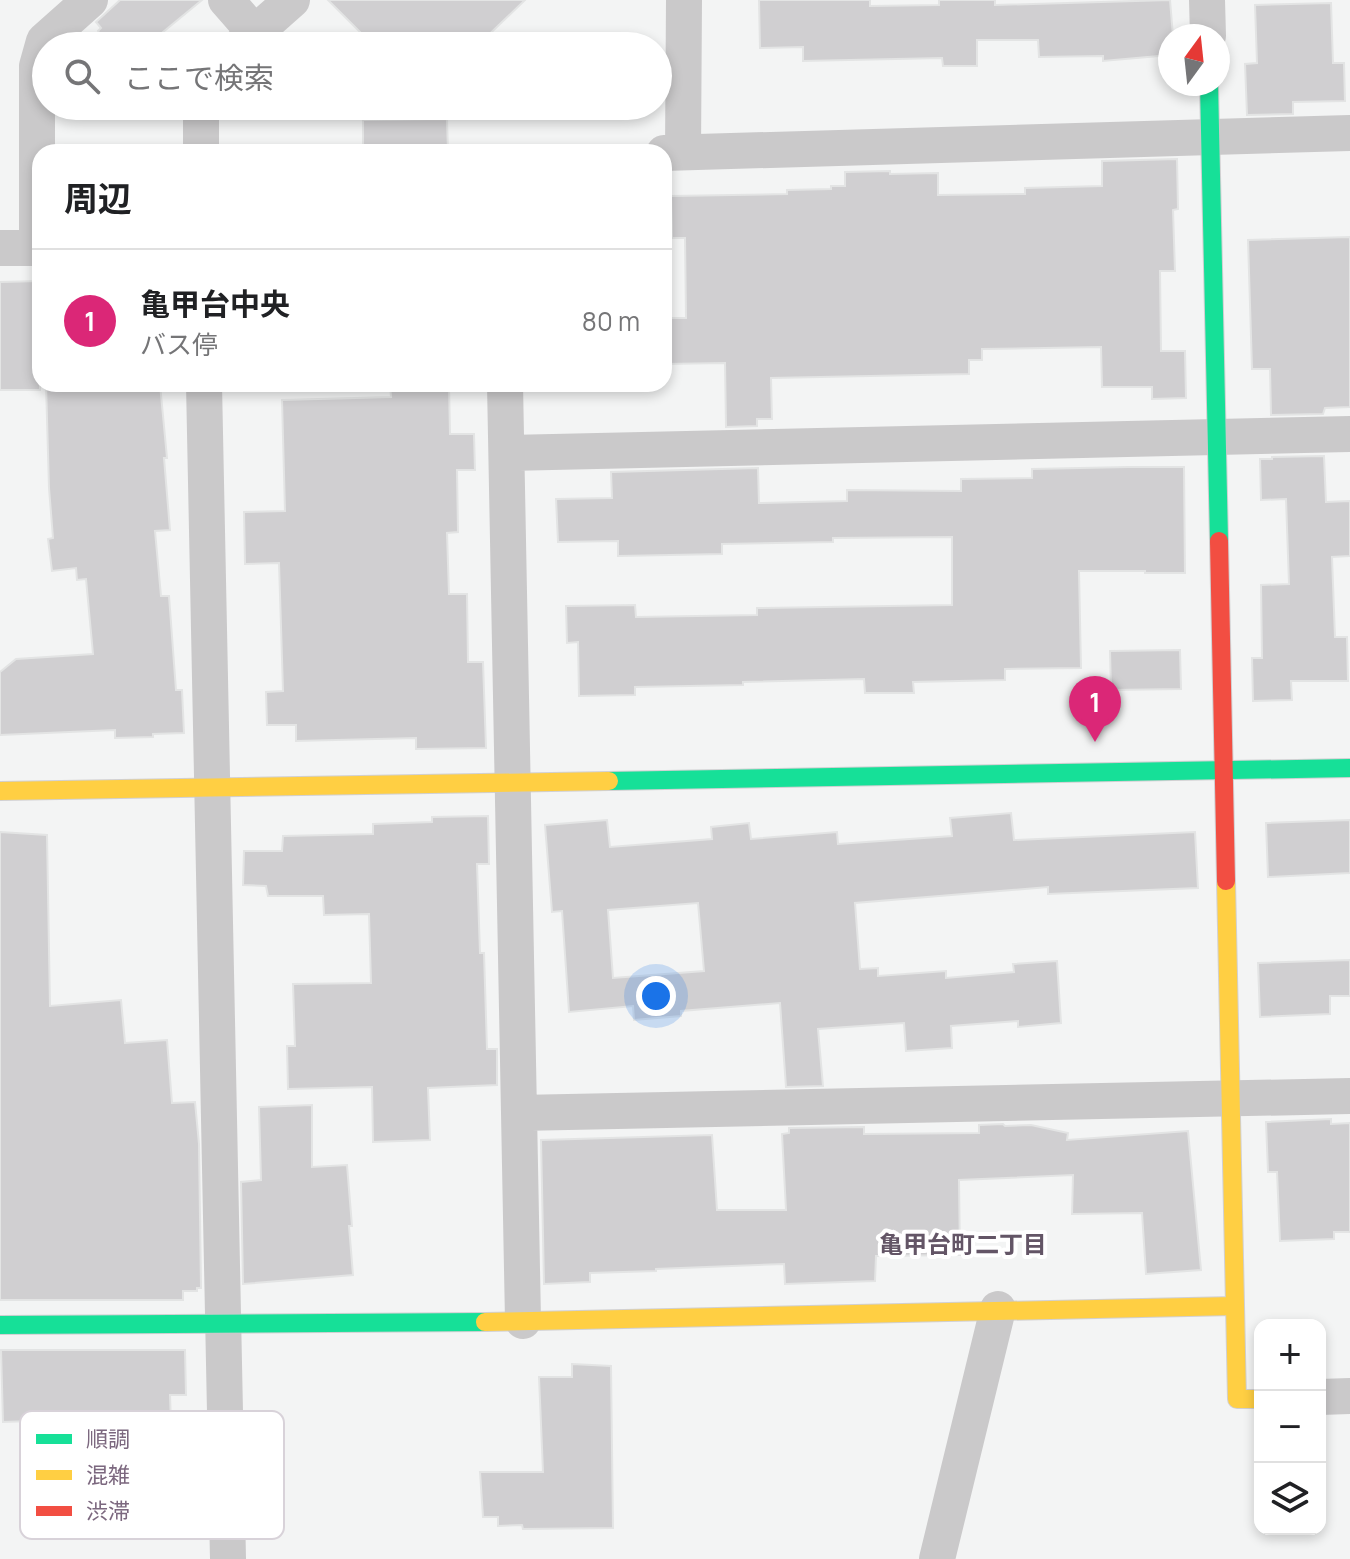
<!DOCTYPE html>
<html lang="ja">
<head>
<meta charset="utf-8">
<style>
	:root { --surface:#fff; --page:#f6f6f6; --text:#202124; --muted:#757577; --line:#e0e0e0; --accent:#db2777 }
	body { margin:0; font-family:Manrope,"Noto Sans JP",sans-serif; background:var(--page); color:var(--text) }
	.controls { position:absolute; right:24px; bottom:24px; display:grid; overflow:hidden; border-radius:16px; box-shadow:0 4px 12px #0003 }
	.controls button { width:72px; height:72px; display:grid; place-items:center; padding:0; border:0; border-bottom:2px solid var(--line); background:var(--surface); color:var(--text); font:40px sans-serif }
	.compass { position:absolute; left:1158px; top:24px; width:72px; height:72px; border-radius:50%; background:var(--surface); box-shadow:0 4px 12px #0003; rotate:15deg }
	.you { position:absolute; left:656px; top:996px; width:28px; height:28px; margin:-20px; border:6px solid #fff; border-radius:50%; background:#1a73e8; box-shadow:0 0 0 12px #1a73e833 }
	.badge { display:grid; place-items:center; width:52px; height:52px; border-radius:50%; background:var(--accent); color:#fff; font-size:26px; font-weight:700 }
	.pin { position:absolute; translate:-50% -66px; filter:drop-shadow(0 2px 4px #0008) }
	.pin::after { content:''; position:absolute; top:42px; width:28px; height:24px; background:inherit; clip-path:polygon(0 0,100% 0,50% 100%) }
	.list { margin:0; padding:0; list-style:none }
	h2 { display:flex; justify-content:space-between; align-items:center; height:104px; margin:0; padding:0 32px; font-size:34px }
	h2 small { font-size:26px; font-weight:400; color:var(--muted) }
	.list li { display:grid; grid-template-columns:52px 1fr auto; gap:24px; align-items:center; box-sizing:border-box; height:144px; padding:0 32px; border-top:2px solid var(--line) }
	.list b { display:block; font-size:30px; white-space:nowrap }
	.list p { margin:0; font-size:26px; white-space:nowrap; color:var(--muted) }
	.list em { font-size:26px; font-style:normal; color:var(--muted) }
	.icon { flex:none; width:44px; height:44px; fill:none; stroke:currentColor; stroke-width:2; stroke-linecap:round; stroke-linejoin:round }
	.map { position:relative; flex:none; width:1350px; height:1559px; overflow:hidden }
	.search { position:absolute; background:var(--surface); box-shadow:0 4px 12px #0003; left:32px; top:32px; width:640px; height:88px; display:flex; align-items:center; gap:20px; box-sizing:border-box; padding:0 28px; border-radius:44px; color:var(--muted); font-size:30px }
	.panel { position:absolute; background:var(--surface); box-shadow:0 4px 12px #0003; left:32px; top:144px; width:640px; height:248px; border-radius:24px }
	.map>svg:first-child { display:block }
	.building { fill:#d0cfd1; stroke:#e3e4e4; stroke-width:2; fill-rule:evenodd }
	.lines { fill:none; stroke-linecap:round; stroke-linejoin:round }
	.fast-casing { stroke:#d1d0d2; stroke-width:20 }
	.slow-casing { stroke:#d1d0d2; stroke-width:20 }
	.jam-casing { stroke:#d1d0d2; stroke-width:20 }
	.street { stroke:#cac9ca; stroke-width:36 }
	.fast { stroke:#16e098; stroke-width:18 }
	.slow { stroke:#ffcf43; stroke-width:18 }
	.jam { stroke:#f24e42; stroke-width:18 }
	.labels { text-anchor:middle; stroke-width:8; stroke-linejoin:round; paint-order:stroke }
	.neighbourhood-label { font-size:24px; font-weight:bold; fill:#635566; stroke:#fff }
	.key { fill:#fff; stroke:#d8d2d9; stroke-width:2 }
	.key-label { font-size:22px; fill:#7c687f }
</style>
</head>
<body>
<div class="map">
<svg width="1350" height="1559" viewBox="0 0 1350 1559">
	<rect width="100%" height="100%" fill="#f3f4f4"/>
	<path class="building" d="M120,0H202L146,46H108L98,31L101,28L96,22Z
		M328,0H525L477,46H374Z
		M759,0H870V6L939,5V0H995V5L1170,0L1173,36H1170V55L1103,61V56L1039,57L1038,40H977V66H943L942,58L803,61V47L760,48Z
		M1331,3L1333,63H1344L1345,101L1293,102V114L1247,115L1245,64L1257,63L1255,5Z
		M447,119L448,152H363V120Z
		M1177,159L1178,209L1173,210L1175,271H1160L1161,351H1185L1186,398L1152,399V387H1102L1101,347L982,349V360H969V374L771,378L772,419H757V426L726,427L725,363L664,364V318H686L685,238H672L671,196L787,194V190L831,189V186H845V172L890,171V174L938,173V195L1025,194V188L1102,186V161Z
		M1350,237V407L1325,408L1323,414L1271,415L1270,369H1252L1248,240Z
		M40,281V390H0V282Z
		M46,384H160L167,458H164L170,530L155,531L161,596H169L176,690H182L184,733L153,734V737L115,738V730L0,735V672L16,659L93,654L86,579L77,580L76,568L52,571L48,539L53,538L49,488Z
		M449,384L450,434H474L475,470H457L458,532L447,533L449,594H467L468,662H483L486,748L416,749V738L296,741V725H267L266,692L283,691L279,563L245,564L244,512L285,511L282,400L391,397L390,385Z
		M1324,456L1326,502L1350,501V556L1332,557L1335,637H1347L1348,681H1291L1292,700L1253,701L1252,658H1262L1261,585L1289,584L1286,499L1261,500L1260,459H1272V457Z
		M1128,467H1184L1185,573H1145V571H1079L1081,668L1005,669V680L913,682L914,693H865L864,679L743,682V685L635,687V695L579,696L578,642L567,643L566,606L635,605L636,617L757,615V608L952,605V537L833,538V542L722,544V554L618,556V541L558,542L556,499L612,498L611,472L758,468L759,503L847,501V490L961,491V479L1032,478V469Z
		M1180,650L1181,689L1111,690L1110,651Z
		M1011,813L1014,840L1195,832L1198,888L1048,894V887L855,903L860,969L878,968V976L946,971V978L1014,972L1013,964L1057,961L1061,1023L1018,1027V1021L951,1026L952,1048L906,1051L904,1023L818,1029L823,1086L786,1087L780,1003L681,1011V1016L634,1020L633,1006L569,1012L562,911L552,912L545,825L607,820L610,847L712,839L711,827L749,823L751,839L837,832L838,844L952,836L950,818ZM698,903L704,971L613,978L608,910Z
		M488,816L489,864H477L480,953H484L487,1049H497V1085L428,1088L430,1140L373,1142L372,1087L288,1089L287,1046H295L293,984L371,983L369,914L324,915L323,896H268L266,886L243,885L244,851H282L283,836L373,834V824L432,822V817Z
		M1350,820V873L1268,877L1266,823Z
		M0,832L47,835L50,1006L121,1000L125,1043L167,1040L172,1103L195,1102L199,1144L201,1288H197V1291H183V1300H0Z
		M1350,960V996H1330V1014L1260,1017L1258,963Z
		M312,1105V1167L347,1165L352,1226H349L353,1275L243,1284L241,1182L261,1180L259,1107Z
		M1331,1119V1124L1350,1123V1232H1334V1239L1280,1241L1277,1172H1268L1266,1122Z
		M1003,1124L1005,1126L1031,1125L1068,1133L1067,1140L1188,1131L1201,1270L1146,1274L1142,1213L1072,1214L1073,1175L959,1180L960,1255L876,1256L875,1281L785,1284L784,1264L656,1269V1271L590,1273V1282L544,1284L541,1140L712,1135L717,1210H786L782,1134L789,1133V1128L864,1127V1134L979,1133V1125Z
		M1,1350H185L186,1395H170L174,1510L65,1514L62,1420L3,1422Z
		M572,1364L611,1366L613,1528L523,1529L522,1525L498,1526V1517H483L480,1472H543L539,1377H572Z"/>
	<g class="lines">
		<g class="fast-casing">
			<path id="fast" d="M1209,84L1219,541
				M609,781L1350,768
				M0,1325L485,1322"/>
		</g>
		<g class="slow-casing">
			<path id="slow" d="M0,791L609,781
				M1226,881L1237,1399H1260
				M485,1322L1234,1306"/>
		</g>
		<g class="jam-casing">
			<path id="jam" d="M1219,541L1226,881"/>
		</g>
		<path class="street" d="M226,0L254,32
			M1207,0L1208,36
			M240,46L292,0
			M201,152V114L203,106
			M683,152L684,0
			M664,153L1350,133
			M0,248H40
			M37,248V66L44,41L90,0
			M204,384L228,1559
			M505,384L523,1321
			M507,453L1350,434
			M519,1113L1350,1096
			M1320,1397L1350,1396
			M937,1559L998,1309"/>
		<use href="#fast" class="fast"/>
		<use href="#slow" class="slow"/>
		<use href="#jam" class="jam"/>
	</g>
	<g class="labels">
		<g class="neighbourhood-label">
			<text x="963" y="1253">亀甲台町二丁目</text>
		</g>
	</g>
	<rect x="20" y="1411" width="264" height="128" rx="12" class="key"/>
	<rect x="36" y="1434" width="36" height="10" fill="#16e098"/>
	<rect x="36" y="1470" width="36" height="10" fill="#ffcf43"/>
	<rect x="36" y="1506" width="36" height="10" fill="#f24e42"/>
	<g class="key-label">
		<text x="86" y="1447">順調</text>
		<text x="86" y="1483">混雑</text>
		<text x="86" y="1519">渋滞</text>
	</g>
</svg>
<div class="controls">
<button>+</button>
<button>−</button>
<button><svg class="icon" aria-label="layers" viewBox="0 0 24 24"><path d="M12 4l9 5-9 5-9-5zM3 14l9 5 9-5"/></svg></button>
</div>
<svg class="compass" viewBox="-18 -18 36 36"><path d="M0-13l5 13h-10z" fill="#e53935"/><path d="M0 13l5-13h-10z" fill="#757577"/></svg>
<div class="you"></div>
<div class="pin badge" style="left:1095px;top:742px">1</div>
<div class="search"><svg class="icon" aria-label="search" viewBox="0 0 24 24"><circle cx="10" cy="10" r="6"/><path d="M15 15l6 6"/></svg>ここで検索</div>
<section class="panel">
<h2>周辺<small></small></h2>
<ul class="list">
<li><span class="badge">1</span><div><b>亀甲台中央</b><p>バス停</p></div><em>80 m</em></li>
</ul>
</section>
</div>
</body>
</html>
